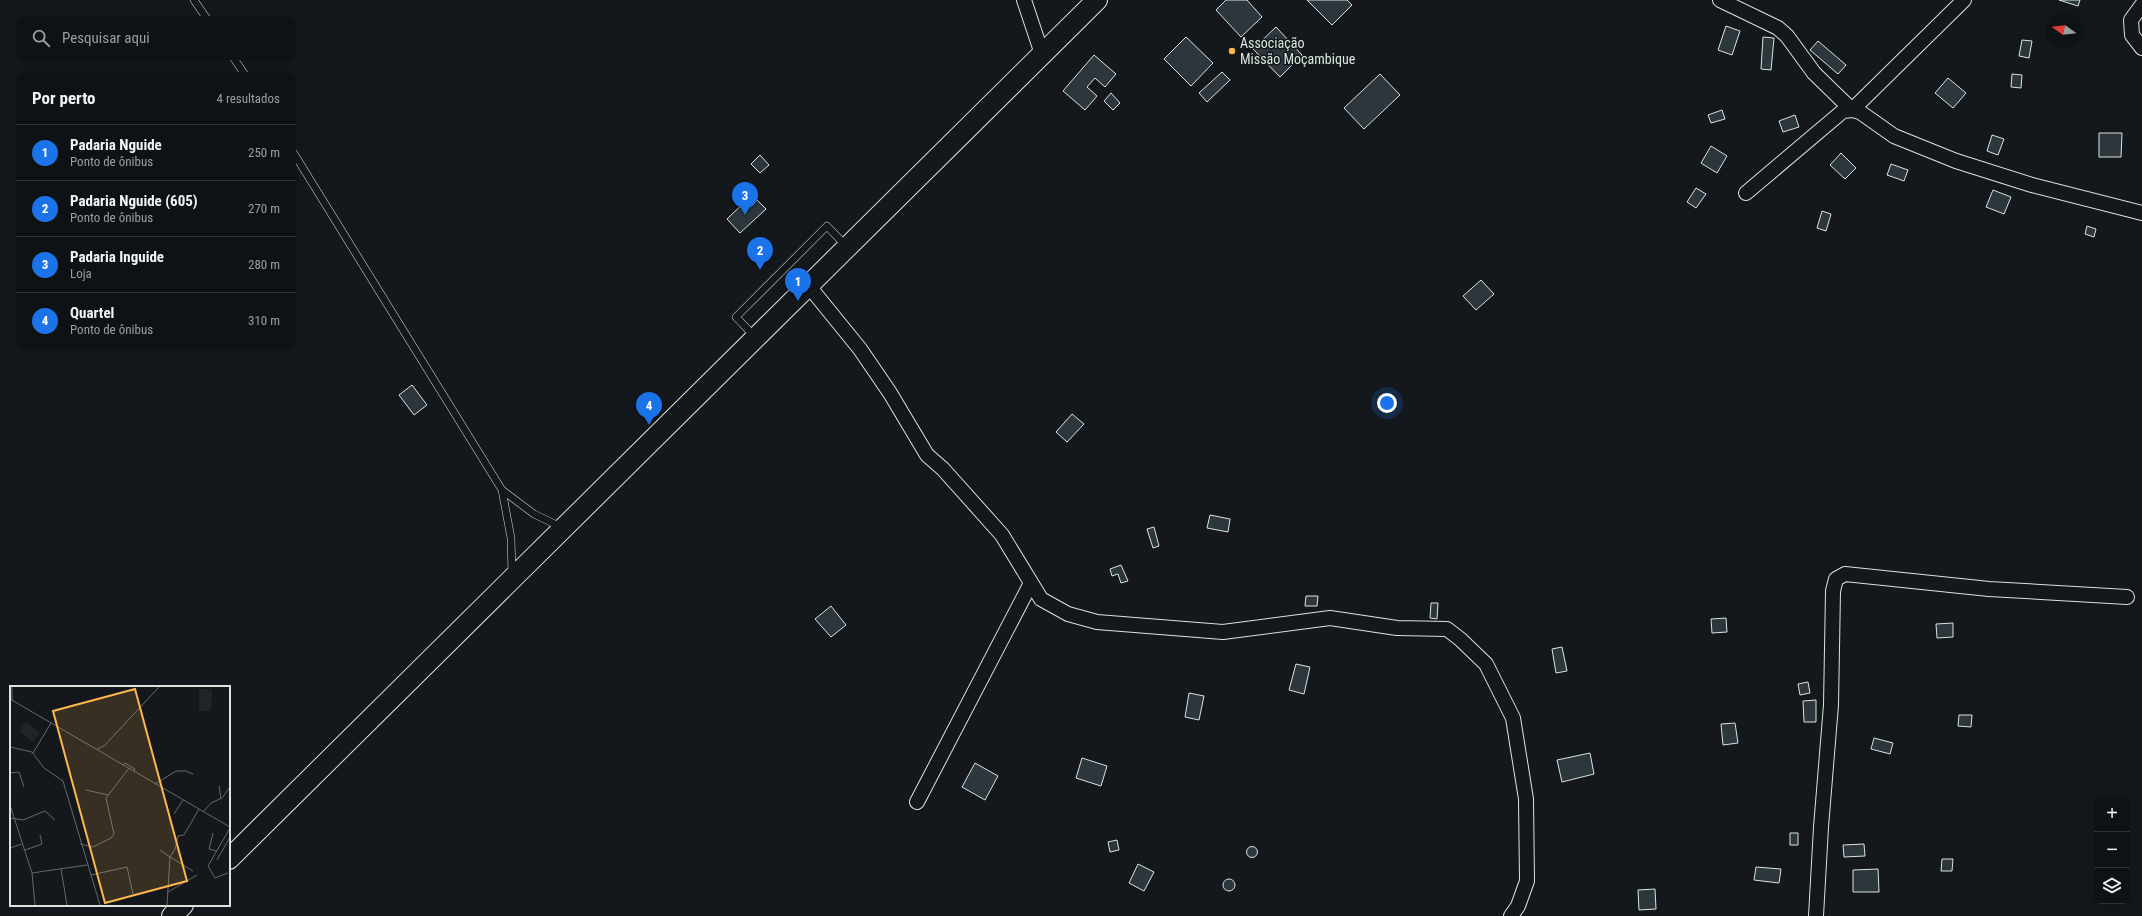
<!DOCTYPE html>
<html lang="pt">
<head>
<meta charset="utf-8">
<style>
	:root { --surface:#0f1215; --page:#1d2022; --text:#f1f3f6; --muted:#9b9ea0; --line:#2f3234; --accent:#1a73e8 }
	body { margin:0; font-family:"Roboto Condensed",sans-serif; background:var(--page); color:var(--text) }
	.controls { position:absolute; right:12px; bottom:12px; display:grid; overflow:hidden; border-radius:8px; box-shadow:0 2px 10px #0003 }
	.controls button { width:36px; height:36px; display:grid; place-items:center; padding:0; border:0; border-bottom:1px solid var(--line); background:var(--surface); color:var(--text); font:20px sans-serif }
	.compass { position:absolute; left:2046px; top:12px; width:36px; height:36px; border-radius:50%; background:var(--surface); box-shadow:0 2px 10px #0003; rotate:285deg }
	.you { position:absolute; left:1387px; top:403px; width:14px; height:14px; margin:-10px; border:3px solid #fff; border-radius:50%; background:#1a73e8; box-shadow:0 0 0 6px #1a73e833 }
	.badge { display:grid; place-items:center; width:26px; height:26px; border-radius:50%; background:var(--accent); color:#fff; font-size:13px; font-weight:700 }
	.pin { position:absolute; translate:-50% -33px; filter:drop-shadow(0 1px 2px #0008) }
	.pin::after { content:''; position:absolute; top:21px; width:14px; height:12px; background:inherit; clip-path:polygon(0 0,100% 0,50% 100%) }
	.list { margin:0; padding:0; list-style:none }
	h2 { display:flex; justify-content:space-between; align-items:center; height:52px; margin:0; padding:0 16px; font-size:17px }
	h2 small { font-size:13px; font-weight:400; color:var(--muted) }
	.list li { display:grid; grid-template-columns:26px 1fr auto; gap:12px; align-items:center; box-sizing:border-box; height:56px; padding:0 16px; border-top:1px solid var(--line) }
	.list b { display:block; font-size:15px; white-space:nowrap }
	.list p { margin:0; font-size:13px; white-space:nowrap; color:var(--muted) }
	.list em { font-size:13px; font-style:normal; color:var(--muted) }
	.icon { flex:none; width:22px; height:22px; fill:none; stroke:currentColor; stroke-width:2; stroke-linecap:round; stroke-linejoin:round }
	.map { position:relative; flex:none; width:2142px; height:916px; overflow:hidden }
	.search { position:absolute; background:var(--surface); box-shadow:0 2px 10px #0003; left:16px; top:16px; width:280px; height:44px; display:flex; align-items:center; gap:10px; box-sizing:border-box; padding:0 14px; border-radius:8px; color:var(--muted); font-size:15px }
	.panel { position:absolute; background:var(--surface); box-shadow:0 2px 10px #0003; left:16px; top:72px; width:280px; height:276px; border-radius:8px }
	.map>svg:first-child { display:block }
	.building { fill:#2c363c; stroke:#d8e6dc }
	.lines { fill:none; stroke-linecap:round; stroke-linejoin:round }
	.lane-casing { stroke:#d8e6dc; stroke-width:8 }
	.street-casing { stroke:#d8e6dc; stroke-width:16 }
	.secondary-casing { stroke:#d8e6dc; stroke-width:22 }
	.lane { stroke:#14181c; stroke-width:7 }
	.street { stroke:#14181c; stroke-width:14 }
	.secondary { stroke:#14181c; stroke-width:20 }
	.poi-dot { fill:#ffb74d; stroke:#14181c; stroke-width:1.5 }
	.labels { text-anchor:middle; stroke-width:3; stroke-linejoin:round; paint-order:stroke }
	.poi-label { font-size:14px; fill:#d8e6dc; stroke:#14181c; text-anchor:start }
	.inset-road { fill:none; stroke:#626a69; stroke-width:1 }
	.view { fill:#ffb74d; fill-opacity:0.15; stroke:#ffb74d; stroke-width:2 }
	.inset-edge { fill:none; stroke:#d8e6dc; stroke-width:2 }
</style>
</head>
<body>
<div class="map">
<svg width="2142" height="916" viewBox="0 0 2142 916">
	<rect width="100%" height="100%" fill="#14181c"/>
	<path class="building" d="M1226,0H1247L1262,17L1241,37L1216,10Z
		M1307,0H1347L1352,5L1332,25Z
		M2059,0H2080L2078,6Z
		M1726,26L1740,31L1732,55L1718,50Z
		M1276,27L1302,55L1280,77L1253,49Z
		M1186,37L1213,63L1191,86L1164,59Z
		M1763,37L1774,38L1771,70L1761,69Z
		M2022,40L2032,41L2029,58L2019,56Z
		M1818,41L1846,65L1838,74L1810,50Z
		M1094,55L1116,74L1105,87L1095,78L1087,87L1097,96L1085,110L1063,91Z
		M1222,72L1230,80L1207,102L1199,93Z
		M1380,74L1400,95L1364,129L1344,108Z
		M2012,74L2022,75L2021,88L2011,87Z
		M1948,78L1966,93L1953,108L1935,93Z
		M1111,93L1120,103L1113,110L1104,101Z
		M1722,110L1725,119L1711,123L1708,115Z
		M1795,115L1799,127L1783,132L1779,121Z
		M2099,133H2122L2121,157H2099Z
		M1992,135L2004,139L1998,155L1987,151Z
		M1711,146L1727,156L1717,173L1701,163Z
		M1841,153L1856,168L1845,179L1830,165Z
		M760,155L769,165L760,173L751,164Z
		M1891,164L1908,170L1904,181L1887,175Z
		M1696,188L1706,194L1696,208L1687,202Z
		M1993,190L2011,197L2004,214L1986,207Z
		M752,195L766,209L740,233L727,219Z
		M1822,211L1831,214L1826,231L1817,228Z
		M2087,226L2096,229L2094,237L2085,234Z
		M1481,280L1494,294L1476,310L1463,296Z
		M412,385L427,405L414,415L399,395Z
		M1072,414L1084,424L1067,442L1056,432Z
		M1210,515L1230,519L1228,532L1207,528Z
		M1154,527L1159,546L1153,548L1147,529Z
		M1121,565L1128,581L1121,583L1118,574L1112,576L1110,569Z
		M1306,596H1318L1317,606H1305Z
		M1431,603H1438L1437,619L1430,618Z
		M831,606L846,625L831,637L815,619Z
		M1726,618L1727,632L1712,633L1711,619Z
		M1953,623V637L1937,638L1936,624Z
		M1562,647L1567,671L1556,673L1552,649Z
		M1296,664L1310,667L1304,694L1289,690Z
		M1808,682L1810,693L1800,695L1798,684Z
		M1189,693L1204,696L1199,720L1185,717Z
		M1816,700V722H1804L1803,701Z
		M1959,715H1972L1971,727L1958,726Z
		M1735,723L1738,743L1723,745L1721,724Z
		M1874,738L1893,743L1890,754L1871,749Z
		M1590,753L1594,774L1562,782L1557,760Z
		M1082,758L1107,766L1101,786L1076,778Z
		M975,763L998,776L985,800L962,787Z
		M1790,833H1798V845H1790Z
		M1117,840L1119,850L1110,852L1108,842Z
		M1864,844L1865,856L1844,857L1843,845Z
		M1246.5 852a5.5 5.5 0 1 1 11 0a5.5 5.5 0 1 1-11 0Z
		M1942,859H1953L1952,871H1941Z
		M1138,864L1154,872L1144,891L1129,883Z
		M1756,867L1781,869L1779,883L1754,880Z
		M1878,869L1879,892H1853V870Z
		M1223 885a6 6 0 1 1 12 0a6 6 0 1 1-12 0Z
		M1655,889L1656,909L1639,910L1638,890Z"/>
	<g class="lines">
		<g class="lane-casing">
			<path id="lane" d="M194,0L207,19
				M233,57L245,75
				M293,152L502,490L511,538L512,574
				M755,337L736,317L827,226L846,246
				M502,490L534,514L563,528"/>
		</g>
		<g class="street-casing">
			<path id="street" d="M1024,0L1042,54
				M1720,0L1778,28L1787,36L1814,73L1852,110L1964,0
				M2142,5L2131,20L2132,35L2142,48
				M1746,193L1843,111L1852,110L1860,112L1894,136L1956,161L2032,185L2142,213
				M808,285L860,349L890,393L927,455L943,469L1002,535L1041,599L1068,614L1097,622L1223,632L1330,618L1397,628L1447,629L1460,639L1486,664L1513,718L1526,799L1527,881L1518,906L1511,916
				M917,802L1031,583
				M1816,916L1821,827L1831,705L1833,591L1836,579L1845,574L1989,589L2127,597"/>
		</g>
		<g class="secondary-casing">
			<path id="secondary" d="M229,859L1097,0
				M172,916L183,905"/>
		</g>
		<use href="#lane" class="lane"/>
		<use href="#street" class="street"/>
		<use href="#secondary" class="secondary"/>
	</g>
	<circle class="poi-dot" cx="1232" cy="51" r="4"/>
	<g class="labels">
		<g class="poi-label">
			<text x="1240" y="48">Associação<tspan x="1240" dy="16">Missão Moçambique</tspan></text>
		</g>
	</g>
	<g transform="translate(10 686)">
		<rect width="220" height="220" fill="#14181c"/>
		<path d="M189,3H202L201,25H189ZM16,36L30,47L23,56L9,45Z" fill="#202428"/>
		<path class="inset-road" d="M2,1V14M0,13L220,141M0,61L22,66L34,82L53,95L90,219M87,63L94,60L149,1M23,67L41,37M113,79L115,77L125,83L124,85M0,87L9,86L14,101M145,98L166,85H176L183,88M209,100L211,113M76,104L98,109M0,119L22,187L77,179M193,126L201,117L212,112L220,101M164,128L173,114M0,132L13,134L35,125L45,134M203,147L199,163L206,165M70,158L83,161L101,152L104,148L96,112L119,82M0,162L12,158M15,164L32,158L30,149M150,164L160,171L157,219M207,174L220,151M51,183L57,219M183,185L160,171L165,163L168,150L174,149L189,123M22,187L25,219M81,189L117,181L123,208M205,192L198,180L220,142M205,192L218,187M158,206L187,189"/>
		<path class="view" d="M125,3L177,195L95,217L43,25Z"/>
		<rect width="220" height="220" class="inset-edge"/>
	</g>
</svg>
<div class="controls">
<button>+</button>
<button>−</button>
<button><svg class="icon" aria-label="layers" viewBox="0 0 24 24"><path d="M12 4l9 5-9 5-9-5zM3 14l9 5 9-5"/></svg></button>
</div>
<svg class="compass" viewBox="-18 -18 36 36"><path d="M0-13l5 13h-10z" fill="#e53935"/><path d="M0 13l5-13h-10z" fill="#9b9ea0"/></svg>
<div class="you"></div>
<div class="pin badge" style="left:798px;top:301px">1</div>
<div class="pin badge" style="left:760px;top:270px">2</div>
<div class="pin badge" style="left:745px;top:215px">3</div>
<div class="pin badge" style="left:649px;top:425px">4</div>
<div class="search"><svg class="icon" aria-label="search" viewBox="0 0 24 24"><circle cx="10" cy="10" r="6"/><path d="M15 15l6 6"/></svg>Pesquisar aqui</div>
<section class="panel">
<h2>Por perto<small>4 resultados</small></h2>
<ul class="list">
<li><span class="badge">1</span><div><b>Padaria Nguide</b><p>Ponto de ônibus</p></div><em>250 m</em></li>
<li><span class="badge">2</span><div><b>Padaria Nguide (605)</b><p>Ponto de ônibus</p></div><em>270 m</em></li>
<li><span class="badge">3</span><div><b>Padaria Inguide</b><p>Loja</p></div><em>280 m</em></li>
<li><span class="badge">4</span><div><b>Quartel</b><p>Ponto de ônibus</p></div><em>310 m</em></li>
</ul>
</section>
</div>
</body>
</html>
